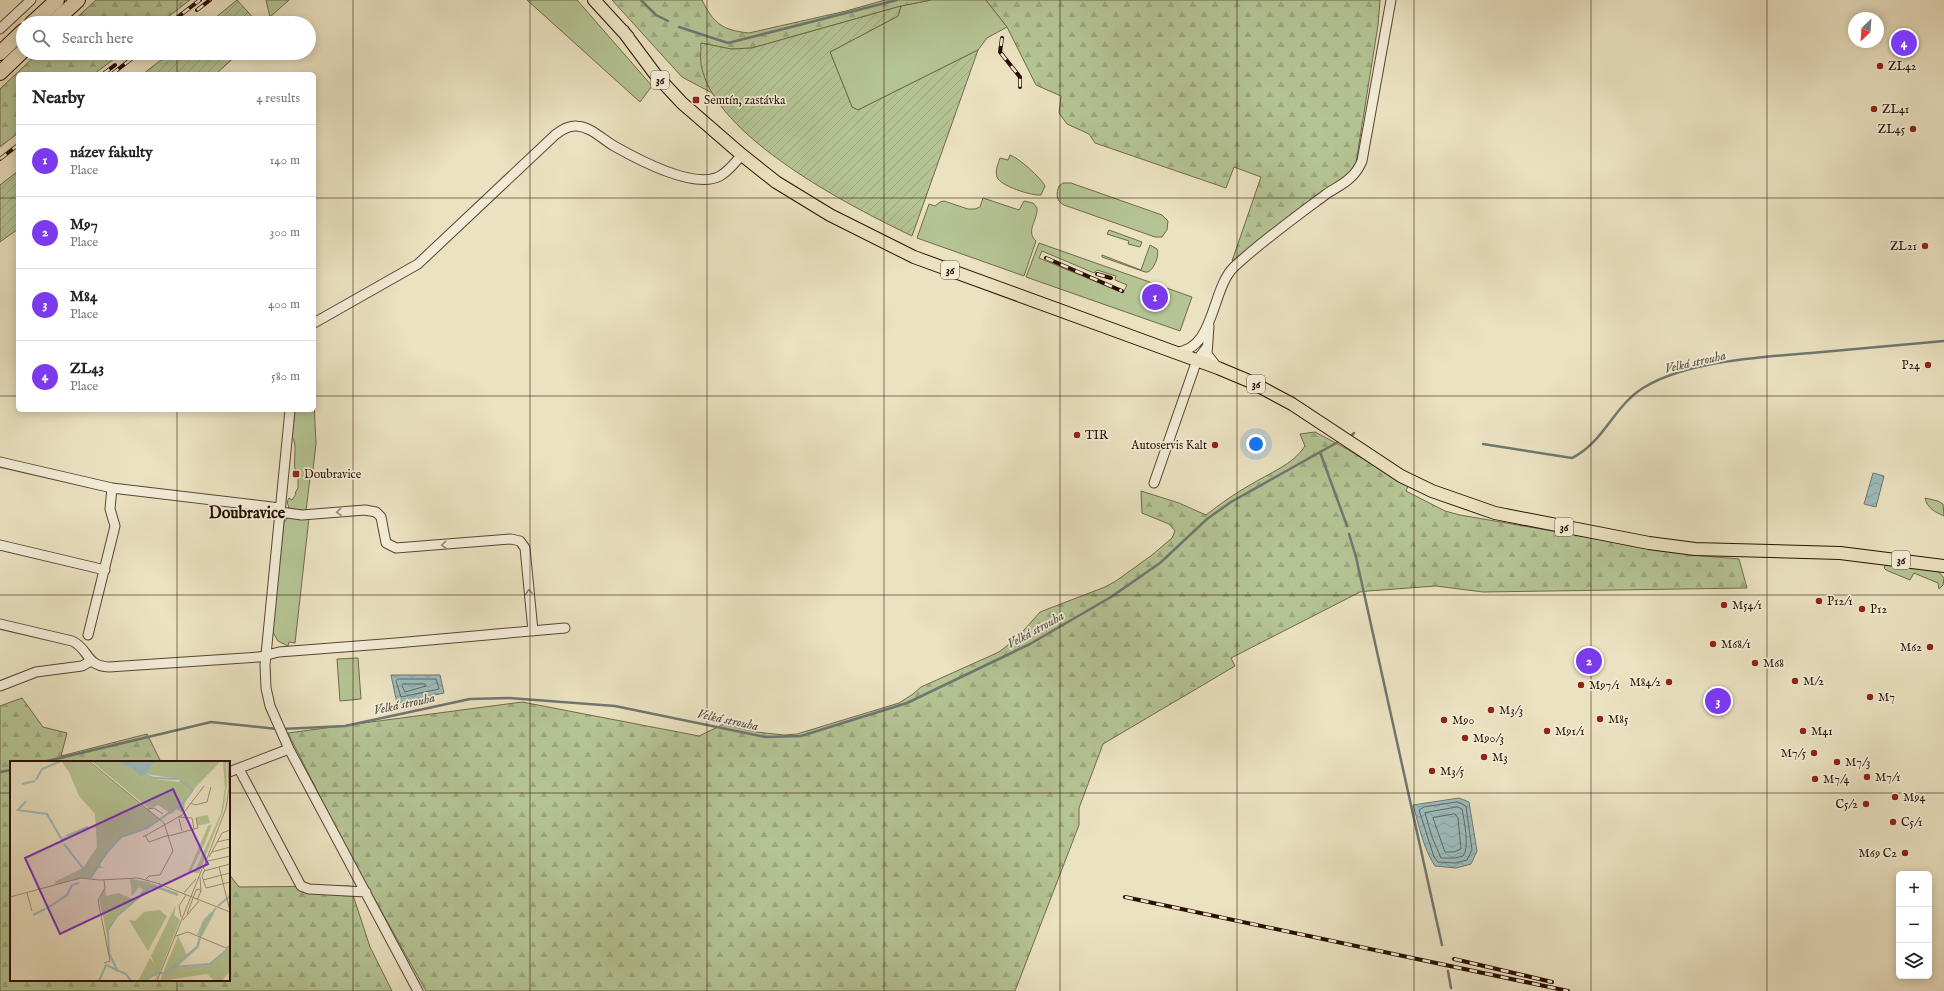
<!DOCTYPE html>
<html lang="en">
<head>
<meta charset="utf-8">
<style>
	:root { --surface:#fff; --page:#f6f6f6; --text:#222; --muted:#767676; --line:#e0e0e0; --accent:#7c3aed }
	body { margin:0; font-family:"IM FELL English",serif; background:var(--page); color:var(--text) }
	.controls { position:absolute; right:12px; bottom:12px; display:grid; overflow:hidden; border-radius:6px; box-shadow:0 2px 10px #0003 }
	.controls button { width:36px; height:36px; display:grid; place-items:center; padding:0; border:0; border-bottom:1px solid var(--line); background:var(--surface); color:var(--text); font:20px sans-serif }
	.compass { position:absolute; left:1848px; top:12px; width:36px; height:36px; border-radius:50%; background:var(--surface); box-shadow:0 2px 10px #0003; rotate:205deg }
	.you { position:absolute; left:1256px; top:444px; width:14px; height:14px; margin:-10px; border:3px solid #fff; border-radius:50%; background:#1a73e8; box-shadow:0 0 0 6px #1a73e833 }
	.badge { display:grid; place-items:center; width:26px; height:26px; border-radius:50%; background:var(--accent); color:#fff; font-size:13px; font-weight:700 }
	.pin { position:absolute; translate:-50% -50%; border:2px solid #fff; box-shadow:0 1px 4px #0006 }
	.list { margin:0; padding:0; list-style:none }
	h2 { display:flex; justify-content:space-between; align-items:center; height:52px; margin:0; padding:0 16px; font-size:17px }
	h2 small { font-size:13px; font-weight:400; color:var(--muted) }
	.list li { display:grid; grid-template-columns:26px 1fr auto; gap:12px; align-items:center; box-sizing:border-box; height:72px; padding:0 16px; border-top:1px solid var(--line) }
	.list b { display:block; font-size:15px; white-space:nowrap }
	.list p { margin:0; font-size:13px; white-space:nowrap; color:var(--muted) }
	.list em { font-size:13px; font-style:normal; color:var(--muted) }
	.icon { flex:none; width:22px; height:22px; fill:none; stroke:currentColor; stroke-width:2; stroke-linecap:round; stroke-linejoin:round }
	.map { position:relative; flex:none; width:1944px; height:991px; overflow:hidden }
	.search { position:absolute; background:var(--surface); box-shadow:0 2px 10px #0003; left:16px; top:16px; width:300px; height:44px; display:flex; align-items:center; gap:10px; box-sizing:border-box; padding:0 14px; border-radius:22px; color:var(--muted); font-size:15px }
	.panel { position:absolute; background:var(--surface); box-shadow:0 2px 10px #0003; left:16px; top:72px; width:300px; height:340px; border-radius:6px }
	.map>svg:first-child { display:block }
	.grass { fill:#b5c494; stroke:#706a4b; fill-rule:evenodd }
	.forest { fill:url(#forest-firs); stroke:#706a4b }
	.garden { fill:url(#garden-furrows); stroke:#706a4b }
	.water { fill:url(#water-waves); stroke:#6e7772 }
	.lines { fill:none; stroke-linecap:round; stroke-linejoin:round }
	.shore { stroke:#63665f; stroke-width:1 }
	.stream { stroke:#6e7772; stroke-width:2.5 }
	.minor-casing { stroke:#5a4432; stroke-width:11 }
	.major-casing { stroke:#2a0f02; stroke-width:14 }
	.highway-casing { stroke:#2a0f02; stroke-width:16 }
	.minor { stroke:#f2ecd7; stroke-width:9 }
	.major { stroke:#ebe2c1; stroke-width:12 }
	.highway { stroke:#ebe2c1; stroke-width:14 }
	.rail-casing { stroke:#2a0f02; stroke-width:4 }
	.rail { stroke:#f2ecd7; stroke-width:2.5; stroke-dasharray:8; stroke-linecap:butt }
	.oneway { stroke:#988977 }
	.grid { fill:none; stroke:#2a0f02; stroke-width:1; stroke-opacity:0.55 }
	.poi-dot { fill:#8f2418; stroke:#f2ecd7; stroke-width:1.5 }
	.labels { text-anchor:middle; stroke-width:3.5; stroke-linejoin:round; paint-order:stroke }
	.shield { fill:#f2ecd7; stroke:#665142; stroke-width:1 }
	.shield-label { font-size:11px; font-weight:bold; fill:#2a0f02 }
	.poi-label { font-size:12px; fill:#2a0f02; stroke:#f2ecd7; text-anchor:start }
	.water-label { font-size:13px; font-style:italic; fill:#524c43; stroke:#f2ecd7 }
	.district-label { font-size:16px; font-weight:bold; fill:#2a0f02; stroke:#f2ecd7 }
	.inset-river { fill:none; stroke:#9cbcbc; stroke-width:2 }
	.inset-road { fill:none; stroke:#9e8e75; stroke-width:1 }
	.view { fill:#7b2cbf; fill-opacity:0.15; stroke:#7b2cbf; stroke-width:2 }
	.inset-edge { fill:none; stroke:#2a0f02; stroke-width:2 }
</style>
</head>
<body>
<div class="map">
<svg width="1944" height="991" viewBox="0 0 1944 991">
	<defs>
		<pattern id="forest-firs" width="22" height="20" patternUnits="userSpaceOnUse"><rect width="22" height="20" fill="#b5c494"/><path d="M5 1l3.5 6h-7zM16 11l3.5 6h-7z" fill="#9ca77e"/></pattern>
		<pattern id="garden-furrows" width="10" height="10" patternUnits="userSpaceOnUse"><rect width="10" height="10" fill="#b5c494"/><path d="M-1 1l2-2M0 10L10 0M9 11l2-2" fill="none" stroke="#9ca77e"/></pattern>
		<pattern id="water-waves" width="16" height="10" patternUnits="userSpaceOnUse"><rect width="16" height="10" fill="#9cbcbc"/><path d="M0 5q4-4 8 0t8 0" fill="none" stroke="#87a0a0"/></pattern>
	</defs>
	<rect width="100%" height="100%" fill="#ebe2c1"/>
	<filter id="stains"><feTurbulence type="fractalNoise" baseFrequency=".005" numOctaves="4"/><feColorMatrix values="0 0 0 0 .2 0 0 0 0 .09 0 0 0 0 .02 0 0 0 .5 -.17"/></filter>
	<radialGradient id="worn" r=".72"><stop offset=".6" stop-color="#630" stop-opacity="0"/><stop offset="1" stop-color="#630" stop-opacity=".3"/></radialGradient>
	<path class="grass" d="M266,0H289L270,17Z
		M527,0H577L652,86L640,102Z
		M931,0H986L1007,27L987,38L978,50L858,110L852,107L830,52L898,16L901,6Z
		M1010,155C1019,158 1041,178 1045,186L1041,195C1032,196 1000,186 997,177C995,170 998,164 1000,158L1008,160Z
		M1063,183H1071L1162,215L1168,221L1167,230L1162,237H1155L1064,205C1056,201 1056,194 1059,186Z
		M983,198L1019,210L1024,201L1033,203L1037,208C1038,220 1025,231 1036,241L1024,276L917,238L929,204L935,206L940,202L944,201L968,209H975L980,207Z
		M1109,230L1142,242L1140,247L1128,244L1129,241L1107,234Z
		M1039,243L1192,297L1180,331L1026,277ZM1042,251L1094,273L1097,270L1116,276L1115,280L1127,285L1123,293L1039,258Z
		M1150,245L1157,249C1160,255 1154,269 1148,272H1145L1102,257V255L1141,270Z
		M314,401L316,444L313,469H311L306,511L289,508L287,502L289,498L292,500L296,494L295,493L298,488V470H295C293,460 298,445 292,437L295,410H314Z
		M1925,498L1938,501L1943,504L1944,516C1935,512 1927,508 1925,498Z
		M288,517L309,518L295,643L289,642L288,646L278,641L272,631L284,522Z
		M1886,564L1938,571L1944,578L1943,585L1939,589L1938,583L1914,573L1910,580L1886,570L1884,568Z
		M358,658L361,699L340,701L337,659Z"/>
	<path class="forest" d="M96,0H190L160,23H71Z
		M612,0H702C714,24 722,30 749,33L846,11L885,0H931L901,6L752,48L731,49L701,43L707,83L714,94L682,77Z
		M986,0H1380L1378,25L1355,169L1292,214L1232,261L1261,177L1234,167L1226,188L1095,143L1089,134L1067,124L1059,113L1061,96L1036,85L1007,27Z
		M38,53H122L94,74H18V133L0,147V89Z
		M1315,432L1347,449L1408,486L1406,491L1445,511L1460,515L1692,555L1739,559L1747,588L1483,592L1436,586L1368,591L1360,592L1231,658L1235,666L1103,744L1079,808V825L1015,991H426L345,846L288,733L522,702L699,736L724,724L756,732L784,735L797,734L899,703L913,694L921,687L999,652L1017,638L1040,612L1105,587L1116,581L1152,555L1172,538L1175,531L1169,524L1142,513L1141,491L1179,503L1206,515C1220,504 1234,494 1250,485C1269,473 1293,465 1305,446L1300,434Z
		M22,698L43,727L67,733L61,756L147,734L161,762H11V980H229V874L239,887L350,886L370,947L392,991H0V706Z"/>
	<path class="garden" d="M237,0L258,23H209Z
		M901,6L898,16L830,52L852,107L858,110L978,50L912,236C852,207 713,137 701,64C700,58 701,50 701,43L731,49L752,48Z
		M170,53H239L216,74H143Z
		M18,171V229L0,242V185Z"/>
	<path class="water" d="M1873,473L1884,476L1876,507L1864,504Z
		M391,675H440L444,693L397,703Z
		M1459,798L1469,802L1477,851L1471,864L1456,868L1435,866C1423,848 1419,825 1413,805Z"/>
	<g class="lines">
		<path class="shore" d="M398,679H436L439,689L401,697L396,681Z
			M404,684H425L426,686L405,692L402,686Z
			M1458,802L1466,806L1472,850L1467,860L1455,863L1438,862L1434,857L1419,810L1424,807Z
			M1458,807L1462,809C1464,820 1470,848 1463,856L1455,858H1441L1432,837L1425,813Z
			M1455,814L1458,818L1461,849L1454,852H1445L1433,818Z"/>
		<path class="stream" d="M641,0L656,15L668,21
			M679,27L728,43L897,0
			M1351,436L1354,433
			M1483,444L1572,458C1603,443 1614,406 1643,388C1687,361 1760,357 1811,353C1855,349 1900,345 1944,341
			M1320,452L1347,526
			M1349,534L1356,557L1442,945
			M282,729L345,726L470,699L509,698L615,706L765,737L801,736L907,703L1030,644L1111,597L1160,563L1207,519L1231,502L1338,442
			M43,762L211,722L277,729
			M0,772L11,770
			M1448,971L1451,988"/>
		<g class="minor-casing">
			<path id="minor" d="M0,29L31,0
				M314,323L418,264L555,135C561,130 568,125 577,126C591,127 602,139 614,146C637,159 694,190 720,176C729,171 735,162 742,155
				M1209,326L1207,354L1217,367
				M1175,352C1215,351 1211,289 1234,267C1262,241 1294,218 1325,195C1333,189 1343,185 1350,178C1356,173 1359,168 1362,161L1391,0
				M290,410L265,665L266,688L270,706L289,749L418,991
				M0,462L112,488L280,508
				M1154,483L1197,360L1207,347
				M280,512L302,515L365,510L376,512L381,517L386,543L396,548L511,539L520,541L525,548L533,631
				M0,545L105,570
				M0,624L72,641C89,648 85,666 109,667L259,657L279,652L396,643L565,628
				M88,635L115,526L110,509L112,488
				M0,686L36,672L82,666L91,661
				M239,769L301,886L309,889L366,892
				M229,772L289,749"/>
		</g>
		<g class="major-casing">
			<path id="major" d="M594,0L628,37
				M623,31L655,74L682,103L742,155L776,182L830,215L914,257L1218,368L1249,381L1292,404L1401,476L1432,491L1495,513L1649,543L1695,549L1840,553L1944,566"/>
		</g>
		<g class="highway-casing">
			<path id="highway" d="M32,23L57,0
				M53,23L78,0
				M0,53L23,31
				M0,73L23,51"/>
		</g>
		<use href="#minor" class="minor"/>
		<use href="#major" class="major"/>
		<use href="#highway" class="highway"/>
		<g class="rail-casing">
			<path id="rail" d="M197,10L210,0
				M170,23L200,0
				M1002,38L1000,52L1020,77V87
				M103,74L115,65
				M112,74L139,53
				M0,159L18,145
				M1046,258L1122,291
				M1097,274L1111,278
				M1125,897L1568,991
				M1454,959L1552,982"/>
		</g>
		<use href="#rail" class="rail"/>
	</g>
	<defs><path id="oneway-chevron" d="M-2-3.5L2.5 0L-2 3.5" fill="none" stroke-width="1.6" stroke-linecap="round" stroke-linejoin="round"/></defs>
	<g class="oneway">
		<use href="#oneway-chevron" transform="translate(339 512) rotate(175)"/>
		<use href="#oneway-chevron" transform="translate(444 545) rotate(175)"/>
		<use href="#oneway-chevron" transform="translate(529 592) rotate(-95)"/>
	</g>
	<path class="grid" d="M177,0V23M353,0V991M530,0V991M707,0V991M884,0V991M1060,0V991M1237,0V991M1414,0V991M1591,0V991M1767,0V991M177,53V74M0,198H18M314,198H1944M0,396H18M314,396H1944M177,410V762M0,595H1944M0,793H11M229,793H1944M177,980V991"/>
	<g class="poi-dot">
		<circle cx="1880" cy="66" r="4"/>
		<rect x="692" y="96" width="8" height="8" rx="2"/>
		<circle cx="1874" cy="109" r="4"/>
		<circle cx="1913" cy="129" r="4"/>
		<circle cx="1925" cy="246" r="4"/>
		<circle cx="1928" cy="365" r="4"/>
		<circle cx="1077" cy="435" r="4"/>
		<circle cx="1215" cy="445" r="4"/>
		<rect x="292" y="470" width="8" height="8" rx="2"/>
		<circle cx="1819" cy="601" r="4"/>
		<circle cx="1724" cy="605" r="4"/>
		<circle cx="1862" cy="609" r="4"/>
		<circle cx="1713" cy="644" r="4"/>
		<circle cx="1930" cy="647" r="4"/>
		<circle cx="1755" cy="663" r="4"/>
		<circle cx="1795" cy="681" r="4"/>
		<circle cx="1669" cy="682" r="4"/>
		<circle cx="1581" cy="685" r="4"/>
		<circle cx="1870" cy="697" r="4"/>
		<circle cx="1491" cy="710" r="4"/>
		<circle cx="1600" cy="719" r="4"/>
		<circle cx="1444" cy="720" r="4"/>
		<circle cx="1547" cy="731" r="4"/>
		<circle cx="1803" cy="731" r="4"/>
		<circle cx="1465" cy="738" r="4"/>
		<circle cx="1814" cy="753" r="4"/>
		<circle cx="1484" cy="757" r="4"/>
		<circle cx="1837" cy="762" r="4"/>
		<circle cx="1432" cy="771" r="4"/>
		<circle cx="1867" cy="777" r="4"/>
		<circle cx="1815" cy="779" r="4"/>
		<circle cx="1895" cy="797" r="4"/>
		<circle cx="1866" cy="804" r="4"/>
		<circle cx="1893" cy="822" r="4"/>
		<circle cx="1905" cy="853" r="4"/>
	</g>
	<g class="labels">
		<g class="shield">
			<rect x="651" y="71" width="18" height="18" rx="3"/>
			<rect x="941" y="261" width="18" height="18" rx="3"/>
			<rect x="1247" y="375" width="18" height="18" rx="3"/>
			<rect x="1555" y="518" width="18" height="18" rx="3"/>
			<rect x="1892" y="551" width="18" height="18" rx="3"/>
		</g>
		<g class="shield-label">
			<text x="660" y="84">36</text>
			<text x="950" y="274">36</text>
			<text x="1256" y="388">36</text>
			<text x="1564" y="531">36</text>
			<text x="1901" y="564">36</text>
		</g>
		<g class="poi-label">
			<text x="1888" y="70">ZL42</text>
			<text x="704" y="104">Semtín, zastávka</text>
			<text x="1882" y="113">ZL41</text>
			<text x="1905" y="133" text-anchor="end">ZL45</text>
			<text x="1917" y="250" text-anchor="end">ZL21</text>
			<text x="1920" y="369" text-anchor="end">P24</text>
			<text x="1085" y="439">TIR</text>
			<text x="1207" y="449" text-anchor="end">Autoservis Kalt</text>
			<text x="304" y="478">Doubravice</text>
			<text x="1827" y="605">P12/1</text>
			<text x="1732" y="609">M54/1</text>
			<text x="1870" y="613">P12</text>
			<text x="1721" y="648">M68/1</text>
			<text x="1922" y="651" text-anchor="end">M62</text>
			<text x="1763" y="667">M68</text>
			<text x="1803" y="685">M/2</text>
			<text x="1661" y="686" text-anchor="end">M84/2</text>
			<text x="1589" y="689">M97/1</text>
			<text x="1878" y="701">M7</text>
			<text x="1499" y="714">M3/3</text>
			<text x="1608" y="723">M85</text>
			<text x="1452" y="724">M90</text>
			<text x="1555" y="735">M91/1</text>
			<text x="1811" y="735">M41</text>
			<text x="1473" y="742">M90/3</text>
			<text x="1806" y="757" text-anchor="end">M7/5</text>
			<text x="1492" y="761">M3</text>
			<text x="1845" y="766">M7/3</text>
			<text x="1440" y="775">M3/5</text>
			<text x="1875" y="781">M7/1</text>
			<text x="1823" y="783">M7/4</text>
			<text x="1903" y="801">M94</text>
			<text x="1858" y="808" text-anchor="end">C5/2</text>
			<text x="1901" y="826">C5/1</text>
			<text x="1897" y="857" text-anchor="end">M69 C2</text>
		</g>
		<g class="water-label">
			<text transform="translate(1695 361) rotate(-13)" y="5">Velká strouha</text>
			<text transform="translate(1035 629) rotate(-29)" y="5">Velká strouha</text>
			<text transform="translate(404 703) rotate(-12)" y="5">Velká strouha</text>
			<text transform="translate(728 719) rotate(12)" y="5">Velká strouha</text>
		</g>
		<g class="district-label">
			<text x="247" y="518">Doubravice</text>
		</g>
	</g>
	<g transform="translate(10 761)">
		<rect width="220" height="220" fill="#ebe2c1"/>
		<path d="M198,54L200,62L187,65L186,56ZM93,154H106L96,170ZM220,186L215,192L197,207L157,212L164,207L198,204ZM140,197L147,207V210L134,220H128Z" fill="#b5c494"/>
		<path d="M51,0H78L150,58L133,69L111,76L91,101L90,105L94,107H88L82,117H73L46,123L44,121L73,107L87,86L85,53L69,35L59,11ZM81,0H104L121,7L130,16L135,14L143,18L169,21L170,18L136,13L146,0H209V2L183,29L175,41L174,49L172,51L166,48L161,53L148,44L140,48ZM213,0H216L217,24L213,50L189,112H184L211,52L215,27ZM140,122L168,132V135L148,127L140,128L106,157L99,168V181L96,169L106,154H93L89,139L95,127L96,135L109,132L124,139L143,125ZM166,144L164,154L170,159L146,220H142L147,216L144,214L134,220L147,210L141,195ZM149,149L157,155L138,190L119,159L125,160L134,151ZM201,151L204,153L192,175L187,174L193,159ZM168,175L177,194L189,184V176L191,177L189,186L167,206L198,203L217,189L200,203L164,207L159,211L192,208L203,202L220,187V210L212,220H205L197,213L150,220Z" fill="#b5c494"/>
		<path d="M202,63L195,82L180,112L178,111L198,65ZM120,118L139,121L143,125L129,135L133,129L129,126L122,135Z" fill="#b5c494"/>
		<path d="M104,0H146L136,13L144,16L168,17L170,19L143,18L135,14L130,16L121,7Z" fill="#9cbcbc"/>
		<path class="inset-river" d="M26,19L32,8L51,0M12,23L25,20M16,40L8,49L37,53L52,79L55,76M56,75L78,66M54,83L76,111M80,117L97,91L111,76L137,67L172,43L183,29L171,20M146,126L168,134M208,145L220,135M36,148L57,134L62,124L69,122M23,154L35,148M108,154L141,126H145M107,155L98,169L99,192L108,211M163,206L200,203L220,186M89,220L96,204L116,213L121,220M135,220L148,211L154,213L159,209L187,186L194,163L206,147"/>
		<path class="inset-road" d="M79,0L154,62L163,90L150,114L139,115L136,118M181,42L185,44L197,41L201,26M138,48L144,47L153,53M168,56L182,57L184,68M169,58L172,70M135,74L139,81L159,74M159,75L188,67L186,57M133,76L172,54L194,25M207,81L220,78M202,91L220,86M199,96L212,72L220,69M198,100L220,95M209,106L220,150M193,108L216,47L219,27L218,0M195,108L192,115L196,127M194,110L220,103M193,119L220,112M149,123L220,151M196,127L220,121M17,132L22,150M173,133L186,118M0,136L71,117L89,119L128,117L150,123M187,139L191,130L190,116M177,153L186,129L189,128L191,131M171,156L169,145L176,134M173,159L189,140M178,171L216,187L220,184M166,175L178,171M94,202L100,200L88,139L95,127L94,119M147,220L192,108"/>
		<path class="view" d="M163,28L198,103L50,173L15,97Z"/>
		<rect width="220" height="220" class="inset-edge"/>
	</g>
	<rect width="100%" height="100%" filter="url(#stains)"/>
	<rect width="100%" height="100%" fill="url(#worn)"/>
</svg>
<div class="controls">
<button>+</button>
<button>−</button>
<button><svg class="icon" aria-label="layers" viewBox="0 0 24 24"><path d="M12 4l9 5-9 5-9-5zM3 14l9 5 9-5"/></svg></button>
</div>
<svg class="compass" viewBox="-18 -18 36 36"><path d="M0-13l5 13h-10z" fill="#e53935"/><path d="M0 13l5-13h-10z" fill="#767676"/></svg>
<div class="you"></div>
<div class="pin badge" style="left:1155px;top:297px">1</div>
<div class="pin badge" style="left:1589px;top:661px">2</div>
<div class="pin badge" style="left:1718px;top:701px">3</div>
<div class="pin badge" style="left:1904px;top:43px">4</div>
<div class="search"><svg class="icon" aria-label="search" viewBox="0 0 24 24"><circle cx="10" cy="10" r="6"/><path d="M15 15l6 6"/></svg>Search here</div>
<section class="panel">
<h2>Nearby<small>4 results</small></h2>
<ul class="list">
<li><span class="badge">1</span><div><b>název fakulty</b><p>Place</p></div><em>140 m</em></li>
<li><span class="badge">2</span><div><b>M97</b><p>Place</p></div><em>300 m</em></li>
<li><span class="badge">3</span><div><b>M84</b><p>Place</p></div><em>400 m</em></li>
<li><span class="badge">4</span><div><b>ZL43</b><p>Place</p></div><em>580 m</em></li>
</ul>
</section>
</div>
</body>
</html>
